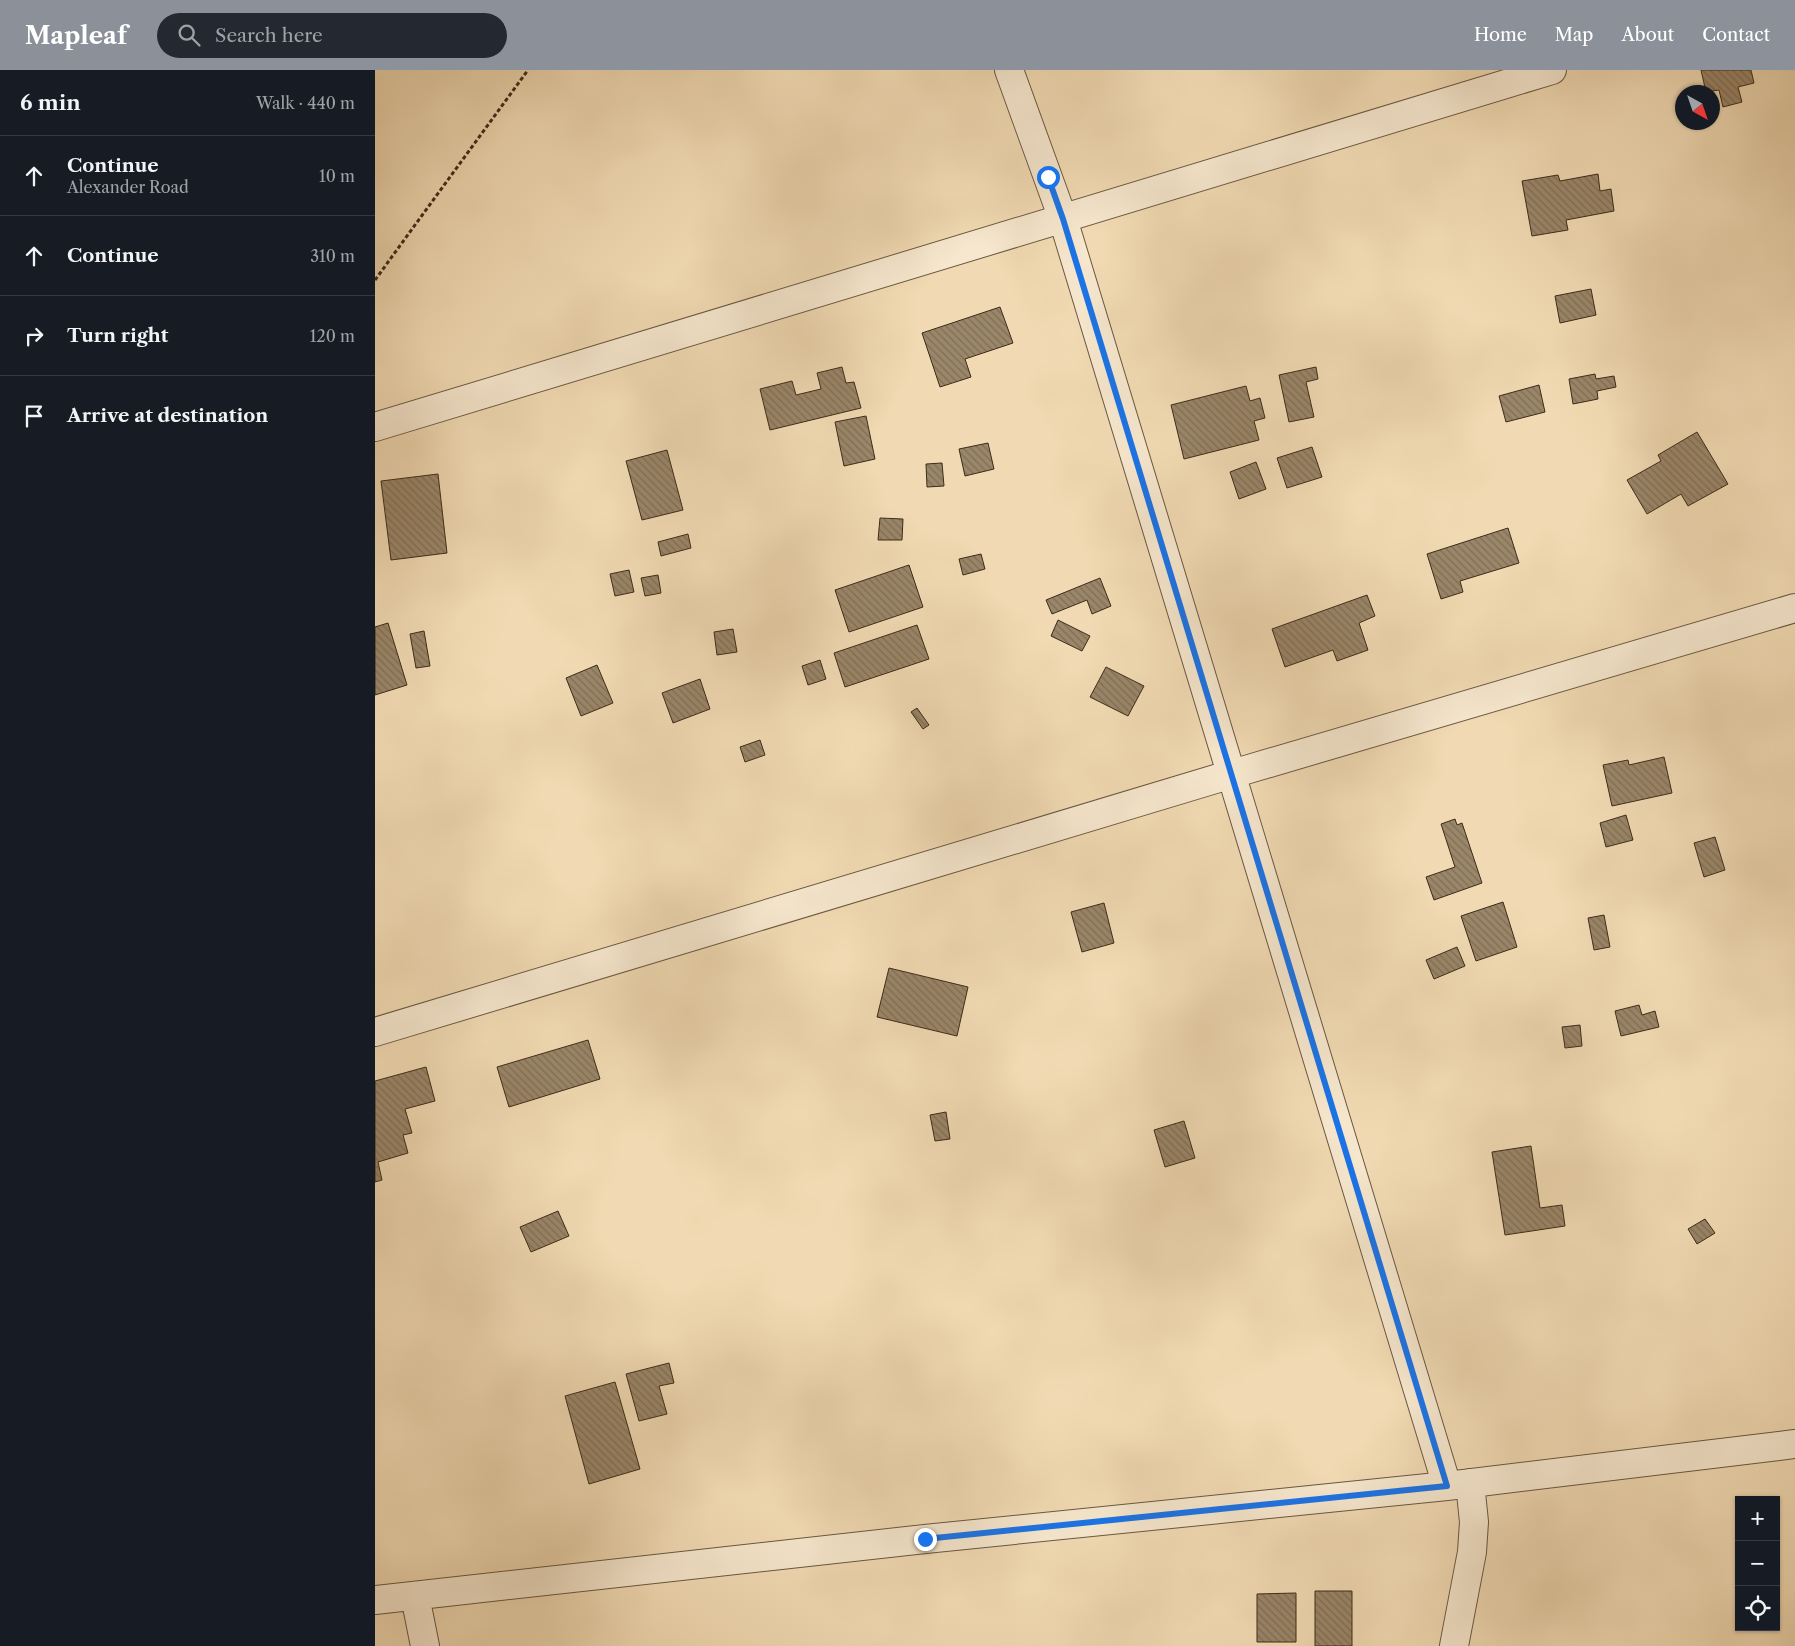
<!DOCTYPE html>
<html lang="en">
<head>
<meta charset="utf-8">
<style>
	:root { --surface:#171b24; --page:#242831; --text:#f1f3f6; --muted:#9ea1a6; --line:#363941; --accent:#8c9099 }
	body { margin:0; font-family:"Libre Caslon Text",serif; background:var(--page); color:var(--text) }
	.controls { position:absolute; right:15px; bottom:15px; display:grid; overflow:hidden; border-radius:0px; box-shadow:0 1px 4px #0004 }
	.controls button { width:45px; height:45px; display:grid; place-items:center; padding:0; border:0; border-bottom:1px solid var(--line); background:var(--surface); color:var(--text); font:25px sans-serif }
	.compass { position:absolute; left:1300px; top:15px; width:45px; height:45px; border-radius:50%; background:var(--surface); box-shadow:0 1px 4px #0004; rotate:140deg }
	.stop { position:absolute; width:15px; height:15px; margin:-11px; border:4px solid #1a73e8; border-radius:50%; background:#fff }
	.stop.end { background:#1a73e8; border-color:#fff; box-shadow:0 1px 5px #0008 }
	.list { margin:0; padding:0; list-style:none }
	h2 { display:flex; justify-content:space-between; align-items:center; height:65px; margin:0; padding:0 20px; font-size:21px }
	h2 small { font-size:16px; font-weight:400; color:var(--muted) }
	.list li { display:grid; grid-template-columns:32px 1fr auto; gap:15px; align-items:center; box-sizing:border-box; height:80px; padding:0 20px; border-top:1px solid var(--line) }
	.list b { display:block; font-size:19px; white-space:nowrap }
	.list p { margin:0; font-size:16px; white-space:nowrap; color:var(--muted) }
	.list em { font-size:16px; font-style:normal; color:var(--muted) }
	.icon { flex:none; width:28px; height:28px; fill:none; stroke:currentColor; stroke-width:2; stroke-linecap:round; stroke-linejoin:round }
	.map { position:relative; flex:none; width:1420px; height:1576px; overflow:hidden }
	header { display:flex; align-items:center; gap:30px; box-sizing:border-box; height:70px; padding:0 25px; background:var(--accent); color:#fff }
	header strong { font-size:24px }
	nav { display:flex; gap:28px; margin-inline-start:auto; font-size:18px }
	.search { width:350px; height:45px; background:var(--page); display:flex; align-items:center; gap:12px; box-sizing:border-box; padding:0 18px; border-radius:28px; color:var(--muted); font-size:19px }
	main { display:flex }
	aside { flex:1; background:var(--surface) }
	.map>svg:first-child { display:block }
	.building { fill:url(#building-back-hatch); stroke:#3c2c19 }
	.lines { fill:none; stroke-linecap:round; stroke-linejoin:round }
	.minor-casing { stroke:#695840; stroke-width:30 }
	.path { stroke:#3c2c19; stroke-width:3; stroke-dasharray:4 2.5; stroke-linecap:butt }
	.minor { stroke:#f6e7ce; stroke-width:28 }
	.route { stroke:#1a73e8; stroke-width:6 }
</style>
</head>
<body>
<header>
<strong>Mapleaf</strong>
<div class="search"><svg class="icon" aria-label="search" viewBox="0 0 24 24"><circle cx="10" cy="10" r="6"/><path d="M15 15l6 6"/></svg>Search here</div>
<nav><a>Home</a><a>Map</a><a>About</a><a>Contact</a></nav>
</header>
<main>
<aside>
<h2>6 min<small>Walk · 440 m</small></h2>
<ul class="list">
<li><svg class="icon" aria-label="ahead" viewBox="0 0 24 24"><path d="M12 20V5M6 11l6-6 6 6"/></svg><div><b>Continue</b><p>Alexander Road</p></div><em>10 m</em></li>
<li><svg class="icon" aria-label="ahead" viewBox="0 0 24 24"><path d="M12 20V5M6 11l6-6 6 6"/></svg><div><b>Continue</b></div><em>310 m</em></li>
<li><svg class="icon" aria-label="right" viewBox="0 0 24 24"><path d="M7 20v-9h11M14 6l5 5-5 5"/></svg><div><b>Turn right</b></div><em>120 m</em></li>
<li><svg class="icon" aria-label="arrive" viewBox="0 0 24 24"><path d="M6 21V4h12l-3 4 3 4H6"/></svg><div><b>Arrive at destination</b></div></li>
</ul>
</aside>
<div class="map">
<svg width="1420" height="1576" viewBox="0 0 1420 1576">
	<defs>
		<pattern id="building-back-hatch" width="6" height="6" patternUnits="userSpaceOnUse" patternTransform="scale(1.25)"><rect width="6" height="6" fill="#9a8669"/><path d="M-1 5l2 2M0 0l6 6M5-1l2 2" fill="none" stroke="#7f6e56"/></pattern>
	</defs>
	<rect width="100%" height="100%" fill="#f1dab3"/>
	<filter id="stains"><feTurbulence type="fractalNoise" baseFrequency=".004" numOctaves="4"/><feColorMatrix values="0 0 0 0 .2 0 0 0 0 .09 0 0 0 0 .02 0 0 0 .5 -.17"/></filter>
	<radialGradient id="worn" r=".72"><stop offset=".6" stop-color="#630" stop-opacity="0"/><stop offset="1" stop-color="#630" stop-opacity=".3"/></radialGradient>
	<path class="building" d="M1326,0H1376L1379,13L1363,17L1367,32L1348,37L1344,20L1331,22Z
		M1223,104L1225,121L1236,119L1239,141L1191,150L1193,160L1157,166L1147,111L1183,105L1185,111Z
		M1216,219L1221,245L1185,253L1180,226Z
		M625,237L638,273L590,289L596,307L565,317L547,263Z
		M467,297L471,313L479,312L486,338L395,360L385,319L417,311L421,325L446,319L442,303Z
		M941,297L943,309L931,312L939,347L914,352L904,305Z
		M1220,304L1221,309L1239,306L1241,317L1222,321L1223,329L1198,334L1194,309Z
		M1164,315L1170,342L1131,352L1124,326Z
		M871,316L875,331L885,328L890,348L879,351L884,370L809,389L796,335Z
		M491,346L500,389L469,396L460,352Z
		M1322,362L1353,414L1313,436L1306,424L1272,444L1252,410L1286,391L1283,385Z
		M613,373L619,399L590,406L584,379Z
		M937,377L947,407L912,418L902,388Z
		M292,380L308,440L267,450L251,391Z
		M881,392L891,419L864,429L855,402Z
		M567,393L569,416L552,417L551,394Z
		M63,404L72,483L16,490L6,411Z
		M505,448L528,449L527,470H503Z
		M1133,458L1144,493L1085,511L1088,522L1066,529L1052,484Z
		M313,464L316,478L286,486L283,472Z
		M606,484L610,499L588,505L584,489Z
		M534,495L548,537L474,562L460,520Z
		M254,500L259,522L240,526L235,504Z
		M283,505L286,523L270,526L266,508Z
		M725,508L736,536L717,544L712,530L677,544L671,530Z
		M992,525L1000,546L984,553L993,580L962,591L958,580L910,597L897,559Z
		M683,550L715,566L707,581L676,566Z
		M13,553L32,615L0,625V557Z
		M542,555L554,589L470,617L459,583Z
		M358,559L362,582L342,585L339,562Z
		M49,561L55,596L41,598L35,564Z
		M445,590L451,609L433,615L427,596Z
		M222,595L238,633L206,646L191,608Z
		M731,597L769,616L753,646L715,627Z
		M325,609L335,639L298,653L287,623Z
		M542,638L554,655L548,659L536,642Z
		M385,670L390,685L370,692L365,677Z
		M1289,687L1297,723L1237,736L1228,695L1253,690L1254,695Z
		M1251,745L1258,770L1231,777L1225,753Z
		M1080,749L1082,755L1087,753L1107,813L1059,830L1051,807L1080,797L1066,754Z
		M1340,767L1350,800L1329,807L1319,773Z
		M1128,832L1142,877L1101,891L1086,846Z
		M729,833L739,873L707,882L696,842Z
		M1229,845L1235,877L1219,880L1213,848Z
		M1082,877L1090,896L1059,909L1051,890Z
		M514,898L593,917L582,966L502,947Z
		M1264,935L1267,945L1280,941L1284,957L1246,966L1240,941Z
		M1205,955L1207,976L1190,978L1187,957Z
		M213,970L225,1009L134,1037L122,997Z
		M51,997L60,1031L30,1039L37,1063L28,1065L33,1083L3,1092L7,1110L0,1112V1011Z
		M571,1042L575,1069L560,1071L555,1045Z
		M809,1051L820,1088L790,1097L779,1060Z
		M1156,1076L1165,1138L1187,1135L1190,1156L1130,1165L1117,1082Z
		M183,1141L194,1166L156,1182L145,1157Z
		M1330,1149L1340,1163L1322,1174L1313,1159Z
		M294,1293L299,1313L284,1316L292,1344L264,1351L251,1304Z
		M240,1312L265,1399L214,1414L190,1326Z
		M940,1521H977V1576H940Z
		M921,1523V1572H882V1524Z"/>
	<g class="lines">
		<g class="minor-casing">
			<path id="minor" d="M634,0L688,149L1072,1416
				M0,357L1177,0
				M0,962L857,704L1420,538
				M40,1526L50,1576
				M0,1530L550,1469L1072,1416L1420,1374
				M1079,1576L1097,1482L1099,1452L1095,1413"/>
		</g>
		<path class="path" d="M0,210L153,0"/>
		<use href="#minor" class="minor"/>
	</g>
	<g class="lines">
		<path class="route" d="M550,1469L1072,1416L688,149L673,107"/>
	</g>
	<rect width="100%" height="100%" filter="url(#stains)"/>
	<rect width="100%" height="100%" fill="url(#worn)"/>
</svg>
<div class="controls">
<button>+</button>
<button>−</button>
<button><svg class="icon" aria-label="locate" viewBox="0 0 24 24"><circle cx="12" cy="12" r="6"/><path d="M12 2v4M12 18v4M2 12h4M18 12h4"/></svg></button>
</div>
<svg class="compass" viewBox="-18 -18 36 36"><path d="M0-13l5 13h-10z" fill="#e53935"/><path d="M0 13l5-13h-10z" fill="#9ea1a6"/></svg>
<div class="stop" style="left:673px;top:107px"></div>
<div class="stop end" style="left:550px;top:1469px"></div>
</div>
</main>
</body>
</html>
